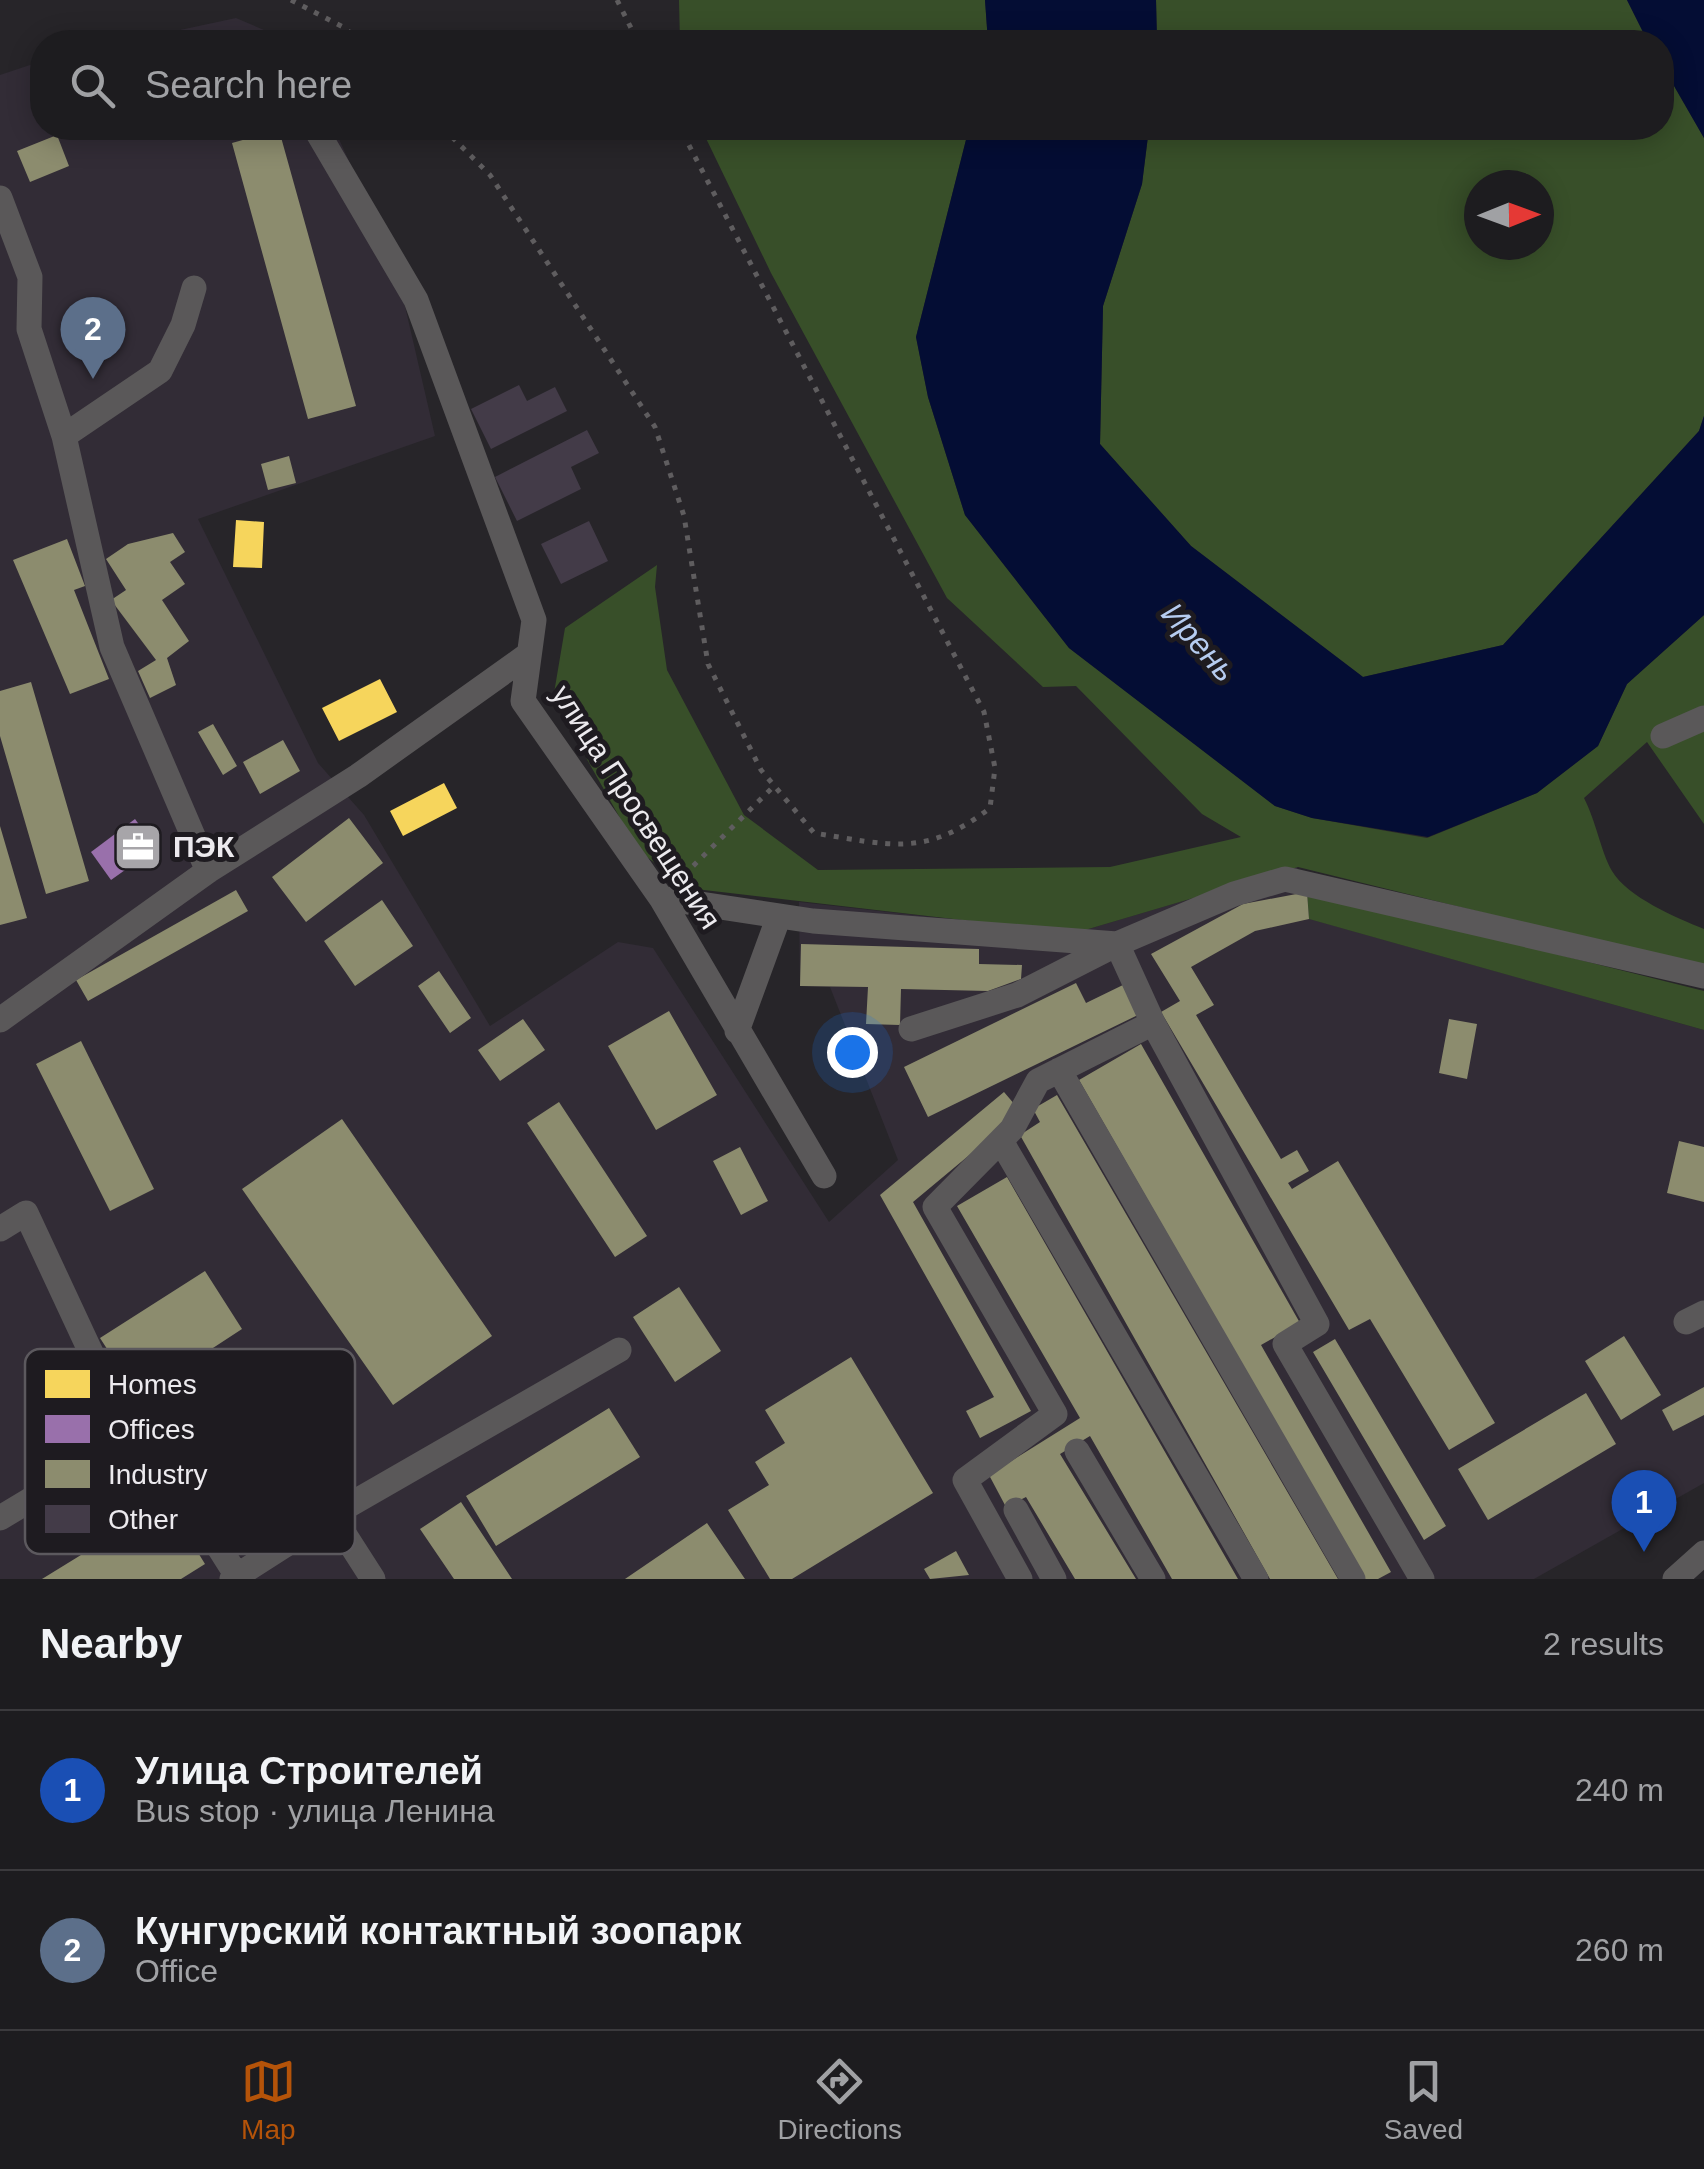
<!DOCTYPE html>
<html lang="en">
<head>
<meta charset="utf-8">
<style>
	:root { --surface:#1d1c1f; --page:#252528; --text:#f1f3f6; --muted:#a0a1a4; --line:#3b3a3d; --accent:#b45309 }
	body { margin:0; font-family:Helvetica,sans-serif; background:var(--page); color:var(--text) }
	.compass { position:absolute; left:1464px; top:170px; width:90px; height:90px; border-radius:50%; background:var(--surface); box-shadow:0 5px 25px #0003; rotate:89deg }
	.you { position:absolute; left:852px; top:1052px; width:35px; height:35px; margin:-25px; border:8px solid #fff; border-radius:50%; background:#1a73e8; box-shadow:0 0 0 15px #1a73e833 }
	.badge { display:grid; place-items:center; width:65px; height:65px; border-radius:50%; background:var(--accent); color:#fff; font-size:32px; font-weight:700 }
	.pin { position:absolute; translate:-50% -82px; filter:drop-shadow(0 2px 5px #0008) }
	.pin::after { content:''; position:absolute; top:52px; width:35px; height:30px; background:inherit; clip-path:polygon(0 0,100% 0,50% 100%) }
	.list { margin:0; padding:0; list-style:none }
	h2 { display:flex; justify-content:space-between; align-items:center; height:130px; margin:0; padding:0 40px; font-size:42px }
	h2 small { font-size:32px; font-weight:400; color:var(--muted) }
	.list li { display:grid; grid-template-columns:65px 1fr auto; gap:30px; align-items:center; box-sizing:border-box; height:160px; padding:0 40px; border-top:2px solid var(--line) }
	.list b { display:block; font-size:38px; white-space:nowrap }
	.list p { margin:0; font-size:32px; white-space:nowrap; color:var(--muted) }
	.list em { font-size:32px; font-style:normal; color:var(--muted) }
	.icon { flex:none; width:55px; height:55px; fill:none; stroke:currentColor; stroke-width:2; stroke-linecap:round; stroke-linejoin:round }
	.map { position:relative; flex:none; width:1704px; height:1579px; overflow:hidden }
	.search { position:absolute; background:var(--surface); box-shadow:0 5px 25px #0003; left:30px; right:30px; top:30px; height:110px; display:flex; align-items:center; gap:25px; box-sizing:border-box; padding:0 35px; border-radius:40px; color:var(--muted); font-size:38px }
	.sheet { height:450px; background:var(--surface) }
	nav { display:flex; justify-content:space-around; align-items:center; box-sizing:border-box; height:140px; border-top:2px solid var(--line); background:var(--surface); font-size:28px; color:var(--muted) }
	nav a { display:grid; justify-items:center; gap:5px }
	nav .on { color:var(--accent) }
	.map>svg:first-child { display:block }
	.built { fill:#322c36 }
	.green { fill:#384f29; fill-rule:evenodd }
	.water { fill:#040d34 }
	.homes { fill:#f6d55c }
	.offices { fill:#9970ab }
	.industry { fill:#8c8c6e }
	.building { fill:#433b48 }
	.lines { fill:none; stroke-linecap:round; stroke-linejoin:round }
	.path { stroke:#5f5d5f; stroke-width:5; stroke-dasharray:5 8; stroke-linecap:butt }
	.minor { stroke:#5a5859; stroke-width:25 }
	.labels { text-anchor:middle; stroke-width:10; stroke-linejoin:round; paint-order:stroke }
	.street-label { font-size:30px; fill:#eceaee; stroke:#1e1b20 }
	.poi-label { font-size:30px; font-weight:bold; fill:#eceaee; stroke:#1e1b20; text-anchor:start }
	.water-label { font-size:32px; font-style:italic; fill:#b6ccf0; stroke:#1e1b20 }
	.key { fill:#1e1b20; stroke:#5c595e; stroke-width:2.5 }
	.key-label { font-size:28px; fill:#eceaee }
</style>
</head>
<body>
<div class="map">
<svg width="1704" height="1579" viewBox="0 0 1704 1579">
	<rect width="100%" height="100%" fill="#272529"/>
	<path class="built" d="M236,18L292,42H124Z
		M42,61V128H334L395,263L435,436L198,519L318,763L364,815L490,1026L618,942L653,948L829,1222L898,1160L830,987L800,986L799,902L1075,933L1297,867L1307,892L1310,919L1704,1030V1483L1534,1579H0V75Z"/>
	<path class="green" d="M679,0H985L988,42H680Z
		M1156,0H1627L1648,42H1157Z
		M1662,65L1704,138V416L1699,431L1503,645L1363,677L1191,546L1100,444L1103,306L1142,184L1149,128H1662ZM1479,185H1539V245H1479Z
		M701,128H969L916,337L928,397L965,515L1069,648L1275,806L1312,818L1427,838L1537,793L1598,746L1627,684L1704,615V824L1647,742L1584,798C1596,821 1601,852 1612,871C1627,897 1677,918 1704,929V967L1298,867L1075,933L687,888L638,850L553,699L565,628L657,565L655,587L667,670L744,815L818,870L1110,867L1241,837L1202,814L1076,686L1043,687L947,598L771,273Z
		M1307,892L1704,991V1030L1309,919Z"/>
	<path class="water" d="M985,0H1156L1157,42H988Z
		M1627,0H1704V138L1662,65V42H1648Z
		M969,128H1149L1142,184L1103,306L1100,444L1191,546L1363,677L1503,645L1699,431L1704,416V615L1627,684L1598,746L1537,793L1428,837L1312,818L1275,806L1069,648L965,515L928,397L916,337Z"/>
	<path class="homes" d="M236,520L264,522L262,568L233,567Z
		M380,679L397,712L339,741L322,708Z
		M444,783L457,808L403,836L390,811Z"/>
	<path class="offices" d="M135,819L156,848L111,880L91,852Z"/>
	<path class="industry" d="M279,130L356,406L308,419L232,143Z
		M57,135L69,166L30,182L17,151Z
		M289,456L296,483L268,490L261,464Z
		M173,533L185,552L170,562L185,584L162,600L189,641L167,658L176,685L150,698L138,671L156,660L111,600L126,590L106,559L128,544Z
		M67,539L85,586L74,590L109,679L70,694L13,560Z
		M31,682L89,881L46,894L0,736V691Z
		M213,724L237,766L223,775L198,732Z
		M283,740L300,771L260,794L243,762Z
		M349,818L383,863L306,922L272,877Z
		M0,826L27,918L0,925Z
		M236,890L248,911L88,1001L76,980Z
		M1307,892L1309,919L1255,931L1191,967L1214,1005L1196,1015L1281,1159L1297,1150L1309,1171L1288,1183L1292,1189L1338,1161L1495,1423L1449,1450L1370,1319L1349,1330L1161,1012L1180,1001L1151,954L1243,904Z
		M382,900L413,946L355,986L324,941Z
		M801,944L979,949V964L1022,965L1021,979L988,991L901,989L900,1025L866,1024L868,987L800,986Z
		M439,971L471,1018L450,1033L418,986Z
		M1076,983L1086,1003L1125,984L1140,1014L928,1117L904,1067Z
		M669,1011L717,1095L656,1130L608,1046Z
		M523,1019L545,1050L500,1081L478,1050Z
		M1449,1019L1477,1024L1467,1079L1439,1073Z
		M81,1041L154,1189L110,1211L36,1064Z
		M1141,1044L1300,1323L1261,1345L1391,1572L1378,1579H1365L1079,1080Z
		M1004,1092L1021,1112L913,1202L1031,1411L980,1438L966,1411L994,1397L880,1195Z
		M1057,1095L1338,1579H1270L1020,1135L1040,1122L1033,1109Z
		M559,1102L647,1236L615,1257L527,1123Z
		M342,1119L492,1336L393,1405L242,1189Z
		M1679,1141L1704,1147V1202L1667,1193Z
		M740,1147L768,1201L741,1215L713,1161Z
		M1007,1177L1238,1579H1172L1090,1436L1060,1454L1136,1579H1075L1026,1497L1006,1507L989,1475L1080,1418L957,1206Z
		M205,1271L242,1329L138,1397L100,1338Z
		M679,1287L721,1351L675,1382L633,1317Z
		M1624,1336L1661,1395L1621,1420L1585,1361Z
		M1335,1339L1446,1526L1424,1540L1313,1352Z
		M851,1357L933,1493L792,1579H770L728,1510L769,1485L755,1462L785,1443L765,1410Z
		M1704,1387V1415L1673,1431L1662,1410Z
		M1586,1393L1616,1444L1488,1520L1458,1469Z
		M609,1408L640,1457L496,1546L466,1496Z
		M167,1502L205,1564L181,1579H42Z
		M461,1502L512,1579H454L420,1529Z
		M707,1523L745,1579H625Z
		M956,1551L969,1575L930,1579L924,1569Z"/>
	<path class="building" d="M519,385L527,401L555,387L567,411L491,449L471,409Z
		M587,430L599,453L571,467L581,489L517,521L495,477Z
		M589,521L608,561L561,584L541,544Z"/>
	<g class="lines">
		<path class="path" d="M291,0L345,28L360,42
			M617,0L638,42
			M443,128L490,175L655,427L684,516L708,664L761,770L814,833C890,845 925,858 990,808L995,768L984,712L680,128
			M684,875L774,786"/>
		<path class="minor" d="M315,128L416,300L534,620L523,701L661,898L824,1176
			M0,198L30,277L29,329L64,436L112,647L208,871
			M64,436L160,371L183,325L194,288
			M1663,736L1704,718
			M661,898L813,921L1117,944L1017,995L911,1029
			M0,1020L208,871L358,776L529,654
			M1153,1023L1317,1324L1285,1344L1422,1579
			M737,1031L779,916
			M1059,1070L1353,1579
			M1001,1141L1256,1579
			M0,1229L26,1213L128,1432L100,1458L0,1518
			M1686,1322L1704,1313
			M111,1447L189,1500L237,1576
			M1077,1451L1153,1579
			M1016,1510L1054,1579
			M332,1515L373,1579
			M232,1579L332,1515L619,1350
			M1020,1579L965,1480L1055,1414L935,1207L1012,1129L1038,1081L1153,1023L1117,944L1234,894L1285,879L1704,976
			M1675,1579L1704,1553"/>
	</g>
	<defs>
		<g id="office-square" transform="scale(2.5)"><rect x="-9" y="-9" width="18" height="18" rx="4" fill="#a7a5a9" stroke="#1e1b20"/><path d="M-6-3h4V-5.5h4V-3h4V5H-6ZM-1-4.5V-3h2v-1.5ZM-6 0V1H6V0Z" fill="#fff"/></g>
	</defs>
	<g fill-rule="evenodd">
		<use href="#office-square" x="138" y="847"/>
	</g>
	<g class="labels">
		<g class="street-label">
			<text transform="translate(636 807) rotate(57)" y="10">улица Просвещения</text>
		</g>
		<g class="poi-label">
			<text x="173" y="857">ПЭК</text>
		</g>
		<g class="water-label">
			<text transform="translate(1199 642) rotate(48)" y="11">Ирень</text>
		</g>
	</g>
	<rect x="25" y="1349" width="330" height="205" rx="15" class="key"/>
	<rect x="45" y="1370" width="45" height="28" fill="#f6d55c"/>
	<rect x="45" y="1415" width="45" height="28" fill="#9970ab"/>
	<rect x="45" y="1460" width="45" height="28" fill="#8c8c6e"/>
	<rect x="45" y="1505" width="45" height="28" fill="#433b48"/>
	<g class="key-label">
		<text x="108" y="1394">Homes</text>
		<text x="108" y="1439">Offices</text>
		<text x="108" y="1484">Industry</text>
		<text x="108" y="1529">Other</text>
	</g>
</svg>
<svg class="compass" viewBox="-18 -18 36 36"><path d="M0-13l5 13h-10z" fill="#e53935"/><path d="M0 13l5-13h-10z" fill="#a0a1a4"/></svg>
<div class="you"></div>
<div class="pin badge" style="left:1644px;top:1552px;background:#1a4fb4">1</div>
<div class="pin badge" style="left:93px;top:379px;background:#5c6f8a">2</div>
<div class="search"><svg class="icon" aria-label="search" viewBox="0 0 24 24"><circle cx="10" cy="10" r="6"/><path d="M15 15l6 6"/></svg>Search here</div>
</div>
<section class="sheet">
<h2>Nearby<small>2 results</small></h2>
<ul class="list">
<li><span class="badge" style="background:#1a4fb4">1</span><div><b>Улица Строителей</b><p>Bus stop · улица Ленина</p></div><em>240 m</em></li>
<li><span class="badge" style="background:#5c6f8a">2</span><div><b>Кунгурский контактный зоопарк</b><p>Office</p></div><em>260 m</em></li>
</ul>
</section>
<nav>
<a class="on"><svg class="icon" aria-label="map" viewBox="0 0 24 24"><path d="M3 6l6-2 6 2 6-2v14l-6 2-6-2-6 2zM9 4v14M15 6v14"/></svg>Map</a>
<a><svg class="icon" aria-label="directions" viewBox="0 0 24 24"><path d="M12 3l9 9-9 9-9-9zM9 14v-3h6M13 9l2 2-2 2"/></svg>Directions</a>
<a><svg class="icon" aria-label="saved" viewBox="0 0 24 24"><path d="M7 4h10v16l-5-4-5 4z"/></svg>Saved</a>
</nav>
</body>
</html>
